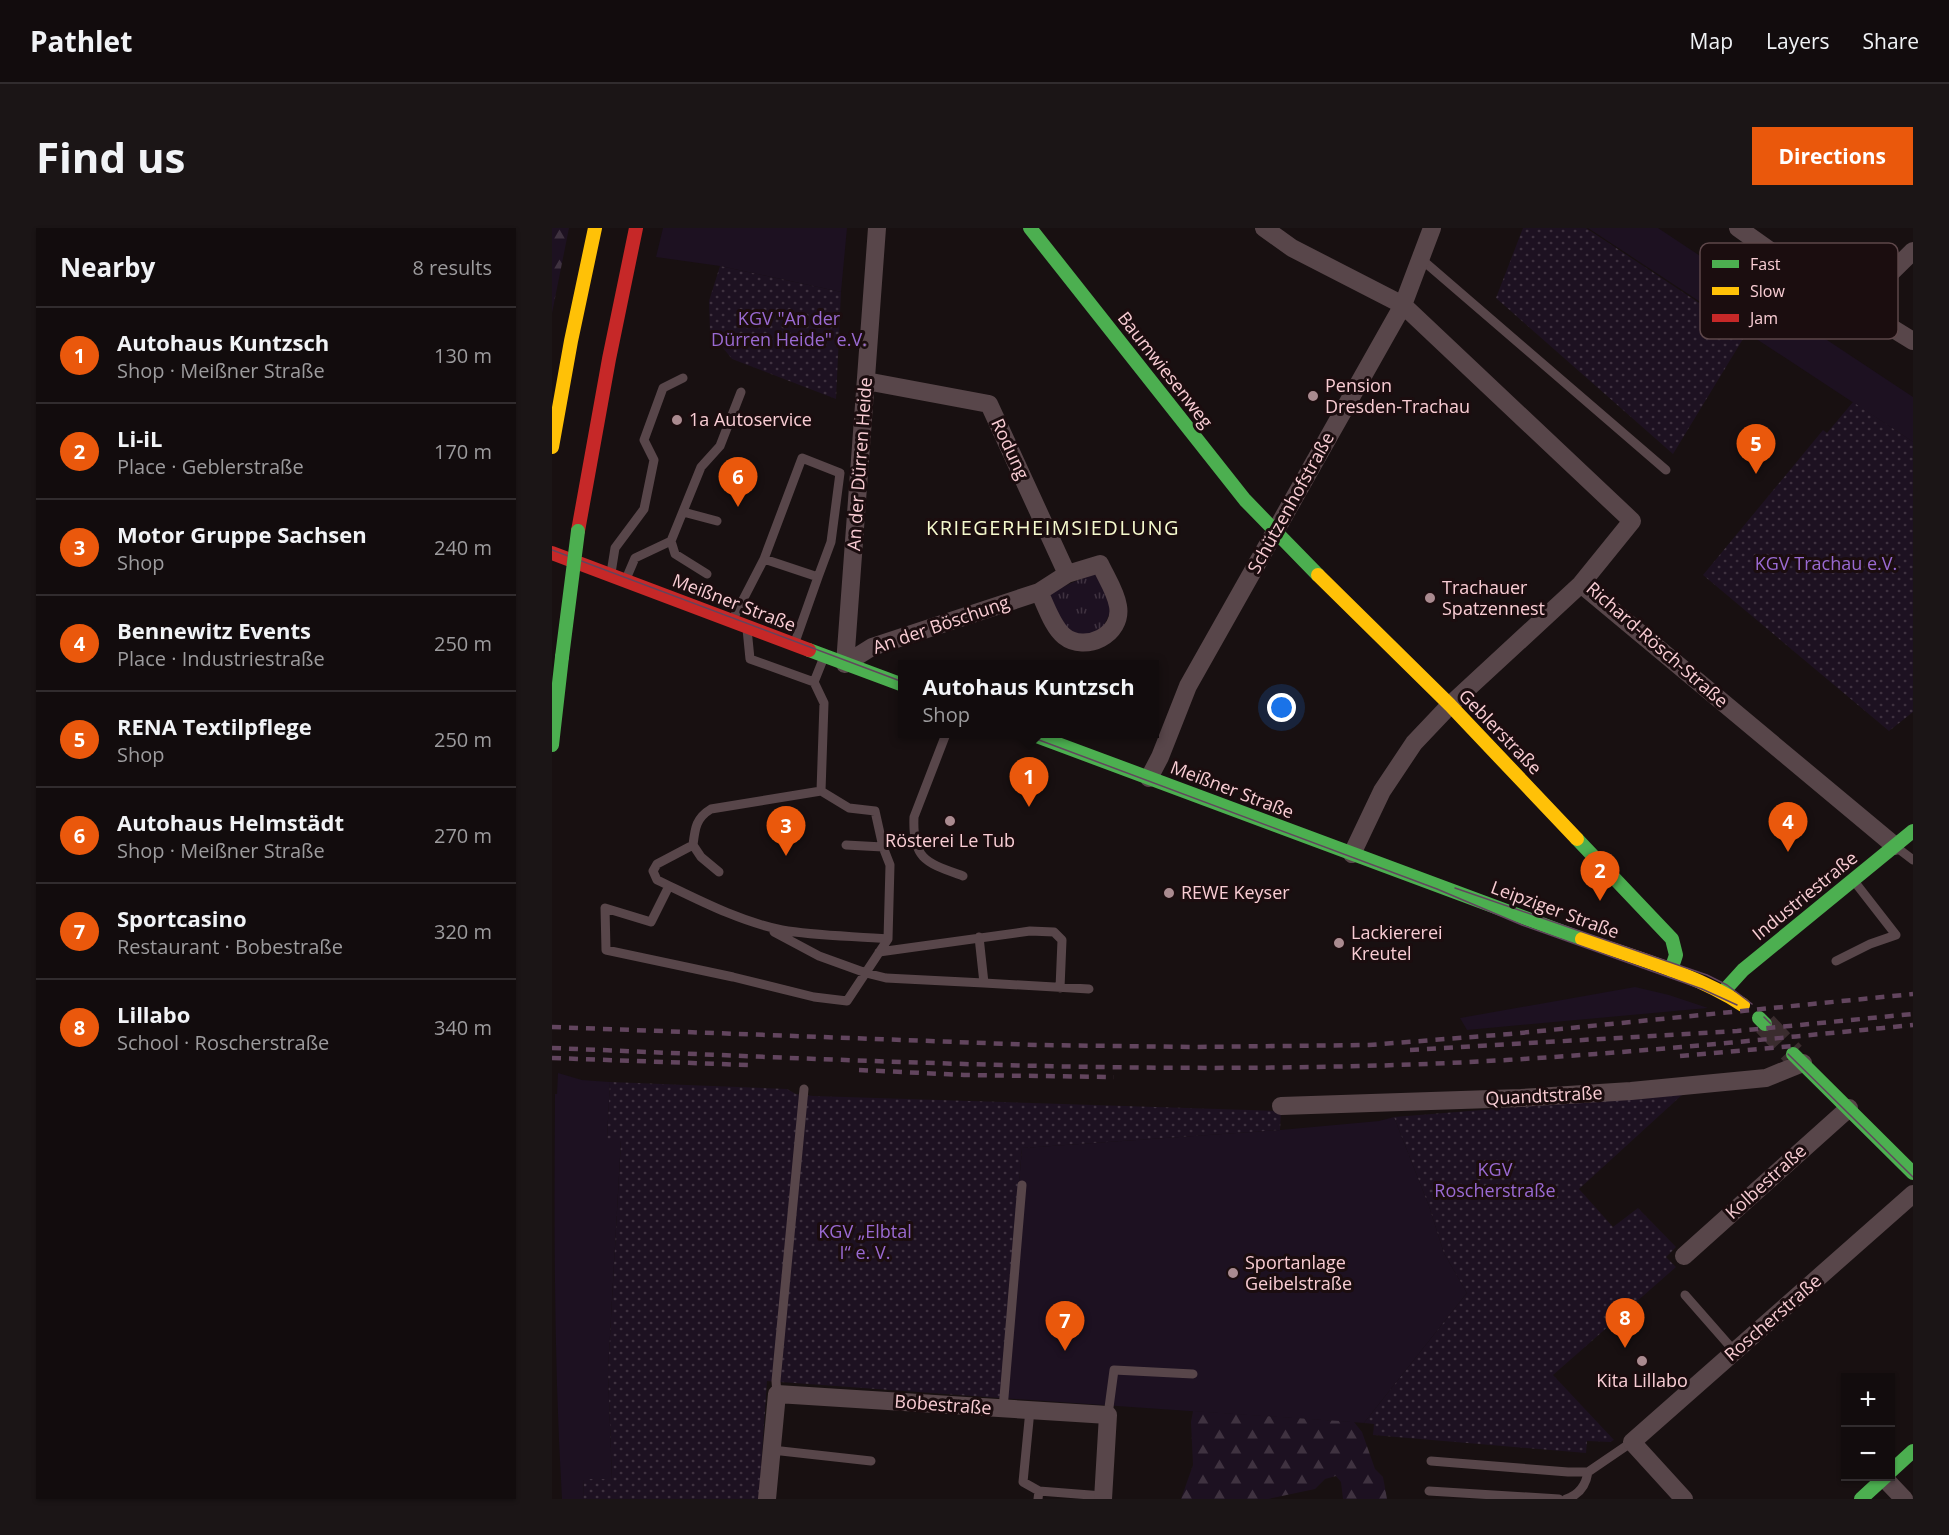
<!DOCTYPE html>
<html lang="en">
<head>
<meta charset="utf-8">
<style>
	:root { --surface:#120c0d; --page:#1b1516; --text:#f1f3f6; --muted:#9c9b9d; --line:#312c2e; --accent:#ea580c }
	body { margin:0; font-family:"Open Sans",sans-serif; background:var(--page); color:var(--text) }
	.controls { position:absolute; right:18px; bottom:18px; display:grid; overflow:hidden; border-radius:0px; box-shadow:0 2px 4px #0004 }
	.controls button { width:54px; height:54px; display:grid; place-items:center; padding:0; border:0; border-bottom:2px solid var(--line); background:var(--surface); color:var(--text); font:30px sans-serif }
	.you { position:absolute; left:730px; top:480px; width:21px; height:21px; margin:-15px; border:4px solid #fff; border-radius:50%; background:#1a73e8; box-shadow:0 0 0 9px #1a73e833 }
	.badge { display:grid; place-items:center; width:39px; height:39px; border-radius:50%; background:var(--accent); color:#fff; font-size:20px; font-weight:700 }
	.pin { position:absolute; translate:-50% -50px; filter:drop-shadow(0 2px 3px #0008) }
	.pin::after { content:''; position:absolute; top:32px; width:21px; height:18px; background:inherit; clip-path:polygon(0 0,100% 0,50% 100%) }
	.popup { position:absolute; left:346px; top:432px; width:261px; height:78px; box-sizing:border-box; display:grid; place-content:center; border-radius:0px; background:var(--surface); filter:drop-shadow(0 2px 4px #0005); font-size:20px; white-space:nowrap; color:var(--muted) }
	.popup b { font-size:22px; color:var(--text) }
	.popup::after { content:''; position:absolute; left:50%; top:100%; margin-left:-12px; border:12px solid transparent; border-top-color:var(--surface) }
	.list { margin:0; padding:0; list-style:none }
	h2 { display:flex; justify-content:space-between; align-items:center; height:78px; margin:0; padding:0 24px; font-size:26px }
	h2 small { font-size:20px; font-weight:400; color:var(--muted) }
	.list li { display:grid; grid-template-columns:39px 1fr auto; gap:18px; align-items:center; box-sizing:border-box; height:96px; padding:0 24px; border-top:2px solid var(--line) }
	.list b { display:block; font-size:22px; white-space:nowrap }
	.list p { margin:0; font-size:20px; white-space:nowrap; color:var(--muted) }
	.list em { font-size:20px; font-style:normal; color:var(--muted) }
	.map { position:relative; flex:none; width:1361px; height:1271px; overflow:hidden; border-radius:0px }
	header { display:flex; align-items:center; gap:36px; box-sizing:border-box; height:84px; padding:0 30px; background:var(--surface); border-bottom:2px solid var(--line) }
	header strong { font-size:28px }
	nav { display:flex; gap:33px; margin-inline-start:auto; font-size:21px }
	.intro { display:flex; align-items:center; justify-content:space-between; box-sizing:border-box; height:144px; padding:0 36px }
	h1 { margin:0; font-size:42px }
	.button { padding:15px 27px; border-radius:0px; background:var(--accent); color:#fff; font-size:21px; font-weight:700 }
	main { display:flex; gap:36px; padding:0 36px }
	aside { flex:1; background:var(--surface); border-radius:0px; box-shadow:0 2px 4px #0004 }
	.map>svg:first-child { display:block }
	.grass { fill:#1d1121 }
	.forest { fill:url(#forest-firs) }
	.park { fill:url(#park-tufts) }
	.garden { fill:url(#garden-dots) }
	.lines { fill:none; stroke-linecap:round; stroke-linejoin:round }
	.secondary-tunnel { stroke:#3a2c2e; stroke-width:24; stroke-dasharray:24 12; stroke-linecap:butt }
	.lane { stroke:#58464a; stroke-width:9 }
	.street { stroke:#58464a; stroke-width:18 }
	.fast { stroke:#4caf50; stroke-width:14 }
	.slow { stroke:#ffc107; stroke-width:14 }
	.jam { stroke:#c62828; stroke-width:14 }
	.tram { stroke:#62455e; stroke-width:1.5 }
	.rail { stroke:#62455e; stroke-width:4.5; stroke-dasharray:9 8; stroke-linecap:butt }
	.fast-bridge { stroke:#4caf50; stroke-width:14 }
	.poi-dot { fill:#aa8b90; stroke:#1b0d0f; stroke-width:2 }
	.labels { text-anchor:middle; stroke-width:6; stroke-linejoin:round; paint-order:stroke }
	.park-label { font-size:18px; fill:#9a6ad2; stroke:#1b0d0f }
	.street-label { font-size:18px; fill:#f9cdd4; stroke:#1b0d0f }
	.poi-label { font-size:18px; fill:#f9cdd4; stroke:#1b0d0f; text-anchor:start }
	.neighbourhood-label { font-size:20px; letter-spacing:1.5px; fill:#f6face; stroke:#1b0d0f }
	.key { fill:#1b0d0f; stroke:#5e474a; stroke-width:1.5 }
	.key-label { font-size:16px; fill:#f9cdd4 }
</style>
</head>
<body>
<header>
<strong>Pathlet</strong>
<nav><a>Map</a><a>Layers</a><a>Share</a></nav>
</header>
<div class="intro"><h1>Find us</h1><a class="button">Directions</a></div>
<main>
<aside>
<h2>Nearby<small>8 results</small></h2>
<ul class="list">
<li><span class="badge">1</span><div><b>Autohaus Kuntzsch</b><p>Shop · Meißner Straße</p></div><em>130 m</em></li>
<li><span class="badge">2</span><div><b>Li-iL</b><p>Place · Geblerstraße</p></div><em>170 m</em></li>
<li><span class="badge">3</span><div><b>Motor Gruppe Sachsen</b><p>Shop</p></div><em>240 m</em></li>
<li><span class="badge">4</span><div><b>Bennewitz Events</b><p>Place · Industriestraße</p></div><em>250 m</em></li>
<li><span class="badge">5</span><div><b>RENA Textilpflege</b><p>Shop</p></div><em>250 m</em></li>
<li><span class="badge">6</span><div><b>Autohaus Helmstädt</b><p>Shop · Meißner Straße</p></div><em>270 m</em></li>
<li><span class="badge">7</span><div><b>Sportcasino</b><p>Restaurant · Bobestraße</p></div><em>320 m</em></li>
<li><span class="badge">8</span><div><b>Lillabo</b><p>School · Roscherstraße</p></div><em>340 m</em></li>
</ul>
</aside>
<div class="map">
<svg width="1361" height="1271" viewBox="0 0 1361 1271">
	<defs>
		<pattern id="forest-firs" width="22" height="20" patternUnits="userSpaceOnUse" patternTransform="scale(1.5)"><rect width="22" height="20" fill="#1d1121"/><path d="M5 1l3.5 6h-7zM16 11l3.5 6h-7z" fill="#3f3240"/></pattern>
		<pattern id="park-tufts" width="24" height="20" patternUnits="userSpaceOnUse" patternTransform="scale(1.5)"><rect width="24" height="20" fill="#1d1121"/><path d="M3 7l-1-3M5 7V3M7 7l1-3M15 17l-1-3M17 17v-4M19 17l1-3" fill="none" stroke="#3f3240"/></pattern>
		<pattern id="garden-dots" width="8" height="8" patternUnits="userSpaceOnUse" patternTransform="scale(1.5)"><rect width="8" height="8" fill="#1d1121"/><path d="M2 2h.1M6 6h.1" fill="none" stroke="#3f3240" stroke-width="1.8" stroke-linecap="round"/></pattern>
	</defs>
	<rect width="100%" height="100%" fill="#181011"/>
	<path class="grass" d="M111,0H295L289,64L168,38L104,29Z
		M1036,0H1106L1361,169V214Z
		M1083,759L1117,767L1156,780L915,802L908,790Z
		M6,845L30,852L58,854L55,911L69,912L56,1144L60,1252L32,1251L31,1271H10C2,1136 2,1001 3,866H5Z
		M842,889L877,978L892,1025L915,1065L812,1195L448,1170L470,920L728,902L827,893Z"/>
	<path class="forest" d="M0,0H17L0,85Z
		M641,1183L802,1194L810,1204L823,1241L831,1249L835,1271H791L789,1254L784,1248L773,1251L763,1261L716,1271H629L641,1237L639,1194Z"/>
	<path class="park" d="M544,344L556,366L558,385L551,399L537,409H523L508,395L495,366Z"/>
	<path class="garden" d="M971,0H1034L1194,106L1121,226L944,70Z
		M168,38L289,64L284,171L180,131L158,104L157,73Z
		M1301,174L1361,214V484L1337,503L1151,347L1271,202L1275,205Z
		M58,854L235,861L244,866L261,868L729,883L728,902L470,920L448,1170L215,1153L207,1271H31L32,1251H60L56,1144L69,913L55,912Z
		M1131,866L1027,961L1061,999L1086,980L1124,1019L1114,1029L1124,1039L1001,1147L1062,1212L1058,1214L1035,1213L1034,1225L821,1207L822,1196L812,1195L915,1065L892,1025L877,978L842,889Z"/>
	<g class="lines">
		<path class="secondary-tunnel" d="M1213,796L1241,826"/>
		<path class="lane" d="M868,30L1114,242
			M131,284L165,293
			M119,313L123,326L155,346
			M212,331L250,230L288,245L279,314L266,349
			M59,345L63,320L92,281L102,232L92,212L111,160L131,150
			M74,351L83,330L119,313L149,239L168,218L189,164
			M180,393L212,331L266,349L243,414
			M195,401L198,431L262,454L272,429
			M394,506L362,589C360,632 375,635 411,648
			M269,563L297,580L323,583L331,619L294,617
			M141,617C143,600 144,590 159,581L269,563L272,475L262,454
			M1344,619L1361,632
			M167,644L149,629L141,617L105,636L101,643L105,652C145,671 186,693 230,702C263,708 302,708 336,711
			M117,658L99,694L53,680L54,722L181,749L262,769L295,773L336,711L338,637L331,619
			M222,704L267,728L314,745L334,750L432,755
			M427,709L432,755L537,761
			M327,724L478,703L502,704L510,712L508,760
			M1284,733L1318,716L1344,707L1302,653
			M1133,1067L1183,1124
			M225,1166L224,1153L252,861
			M451,1181L470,957
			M478,1182L471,1254L487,1263
			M556,1187L562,1142L641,1146
			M220,1222L319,1233
			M879,1233L1016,1244H1036L1080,1214
			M877,1263L1007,1271
			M486,1271L487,1263L551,1268
			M1014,1271C1027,1267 1034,1257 1036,1244"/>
		<path class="street" d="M325,0L293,436L320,419L487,364
			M712,0L740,20L851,77L1080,293L1029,356L898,477L862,515L830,563L800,626
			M1186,0L1241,39L1361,113
			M1306,77L1361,23
			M314,153L437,176L515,346
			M548,336C554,349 564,364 566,378C571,407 533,425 512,408C500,398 494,377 487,364L515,346Z
			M1029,356L1343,618
			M597,550L608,529L636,458L851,77L880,0
			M729,878L969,870L1079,863L1214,850L1251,835
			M1132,1028L1297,880
			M1332,1250L1352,1271
			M215,1271L225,1166L556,1187L551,1271
			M1132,1271L1080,1214L1361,966"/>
		<path class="fast" d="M478,0L693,272L766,347
			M257,422L351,457
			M479,506L1030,711
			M0,517L10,429
			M1025,611L1120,711L1124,727L1119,742
			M1171,764L1191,742L1361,603
			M1207,790L1213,796
			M1241,826L1361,945
			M1338,1244L1361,1223
			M1309,1271L1334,1248"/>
		<path class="slow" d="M0,219L19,113L43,0
			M766,347L898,477L1025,611
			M1030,711C1084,730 1143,746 1191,777"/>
		<path class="jam" d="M26,303L57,131L84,0
			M0,325L257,422"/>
		<path class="tram" d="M0,322L351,454
			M471,506L885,661L970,697L1150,761L1185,777
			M903,660L1155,747L1175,757L1200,776
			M1212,789L1219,796
			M1236,826L1361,949"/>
		<path class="rail" d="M0,799L485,817L641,819L817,817L958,806L1361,766
			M0,820C269,831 538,845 808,838C993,834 1177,815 1361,797
			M858,822L1185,803L1361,786
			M1128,828L1242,818
			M0,830L196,837
			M307,842L412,847L562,849"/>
		<path class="fast-bridge" d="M10,429L26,303"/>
	</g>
	<g class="poi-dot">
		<circle cx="761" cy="168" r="6"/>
		<circle cx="125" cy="192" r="6"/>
		<circle cx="878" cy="370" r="6"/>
		<circle cx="398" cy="593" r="6"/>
		<circle cx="617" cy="665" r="6"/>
		<circle cx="787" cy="715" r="6"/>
		<circle cx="681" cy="1045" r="6"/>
		<circle cx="1090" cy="1133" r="6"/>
	</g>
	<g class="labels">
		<g class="park-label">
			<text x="237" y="97">KGV "An der<tspan x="237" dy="21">Dürren Heide" e.V.</tspan></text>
			<text x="1274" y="342">KGV Trachau e.V.</text>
			<text x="943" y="948">KGV<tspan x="943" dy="21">Roscherstraße</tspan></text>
			<text x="313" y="1010">KGV „Elbtal<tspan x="313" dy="21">I“ e. V.</tspan></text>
		</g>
		<g class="street-label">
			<text transform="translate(613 142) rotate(52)" y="6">Baumwiesenweg</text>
			<text transform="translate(458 221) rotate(65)" y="6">Rodung</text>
			<text transform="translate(308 236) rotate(-86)" y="6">An der Dürren Heide</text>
			<text transform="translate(739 275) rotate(-61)" y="6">Schützenhofstraße</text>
			<text transform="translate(182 375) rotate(21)" y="6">Meißner Straße</text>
			<text transform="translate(389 397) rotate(-19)" y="6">An der Böschung</text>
			<text transform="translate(1105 417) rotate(41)" y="6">Richard-Rösch-Straße</text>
			<text transform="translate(948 504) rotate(46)" y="6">Geblerstraße</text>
			<text transform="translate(680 562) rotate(21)" y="6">Meißner Straße</text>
			<text transform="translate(1253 668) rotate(-39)" y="6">Industriestraße</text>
			<text transform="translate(1003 682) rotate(20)" y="6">Leipziger Straße</text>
			<text transform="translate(992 868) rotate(-3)" y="6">Quandtstraße</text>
			<text transform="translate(1214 954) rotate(-42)" y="6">Kolbestraße</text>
			<text transform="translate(1221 1090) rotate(-41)" y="6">Roscherstraße</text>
			<text transform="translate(391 1177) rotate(4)" y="6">Bobestraße</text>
		</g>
		<g class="poi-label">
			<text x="773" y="164">Pension<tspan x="773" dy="21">Dresden-Trachau</tspan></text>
			<text x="137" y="198">1a Autoservice</text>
			<text x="890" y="366">Trachauer<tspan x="890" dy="21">Spatzennest</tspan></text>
			<text x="398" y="619" text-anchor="middle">Rösterei Le Tub</text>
			<text x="629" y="671">REWE Keyser</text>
			<text x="799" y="711">Lackiererei<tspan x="799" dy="21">Kreutel</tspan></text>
			<text x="693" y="1041">Sportanlage<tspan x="693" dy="21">Geibelstraße</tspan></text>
			<text x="1090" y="1159" text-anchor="middle">Kita Lillabo</text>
		</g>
		<g class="neighbourhood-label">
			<text x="501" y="307">KRIEGERHEIMSIEDLUNG</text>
		</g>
	</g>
	<rect x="1148" y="15" width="198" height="96" rx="9" class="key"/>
	<rect x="1160" y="32" width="27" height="8" fill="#4caf50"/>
	<rect x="1160" y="59" width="27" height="8" fill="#ffc107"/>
	<rect x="1160" y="86" width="27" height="8" fill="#c62828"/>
	<g class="key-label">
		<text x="1198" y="42">Fast</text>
		<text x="1198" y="69">Slow</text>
		<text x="1198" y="96">Jam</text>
	</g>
</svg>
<div class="controls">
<button>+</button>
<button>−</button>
</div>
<div class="you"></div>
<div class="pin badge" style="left:477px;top:579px">1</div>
<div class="popup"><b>Autohaus Kuntzsch</b>Shop</div>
<div class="pin badge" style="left:1048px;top:673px">2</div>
<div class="pin badge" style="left:234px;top:628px">3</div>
<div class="pin badge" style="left:1236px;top:624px">4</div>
<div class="pin badge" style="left:1204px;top:246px">5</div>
<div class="pin badge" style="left:186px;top:279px">6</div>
<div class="pin badge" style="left:513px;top:1123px">7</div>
<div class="pin badge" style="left:1073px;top:1120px">8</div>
</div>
</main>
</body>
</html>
